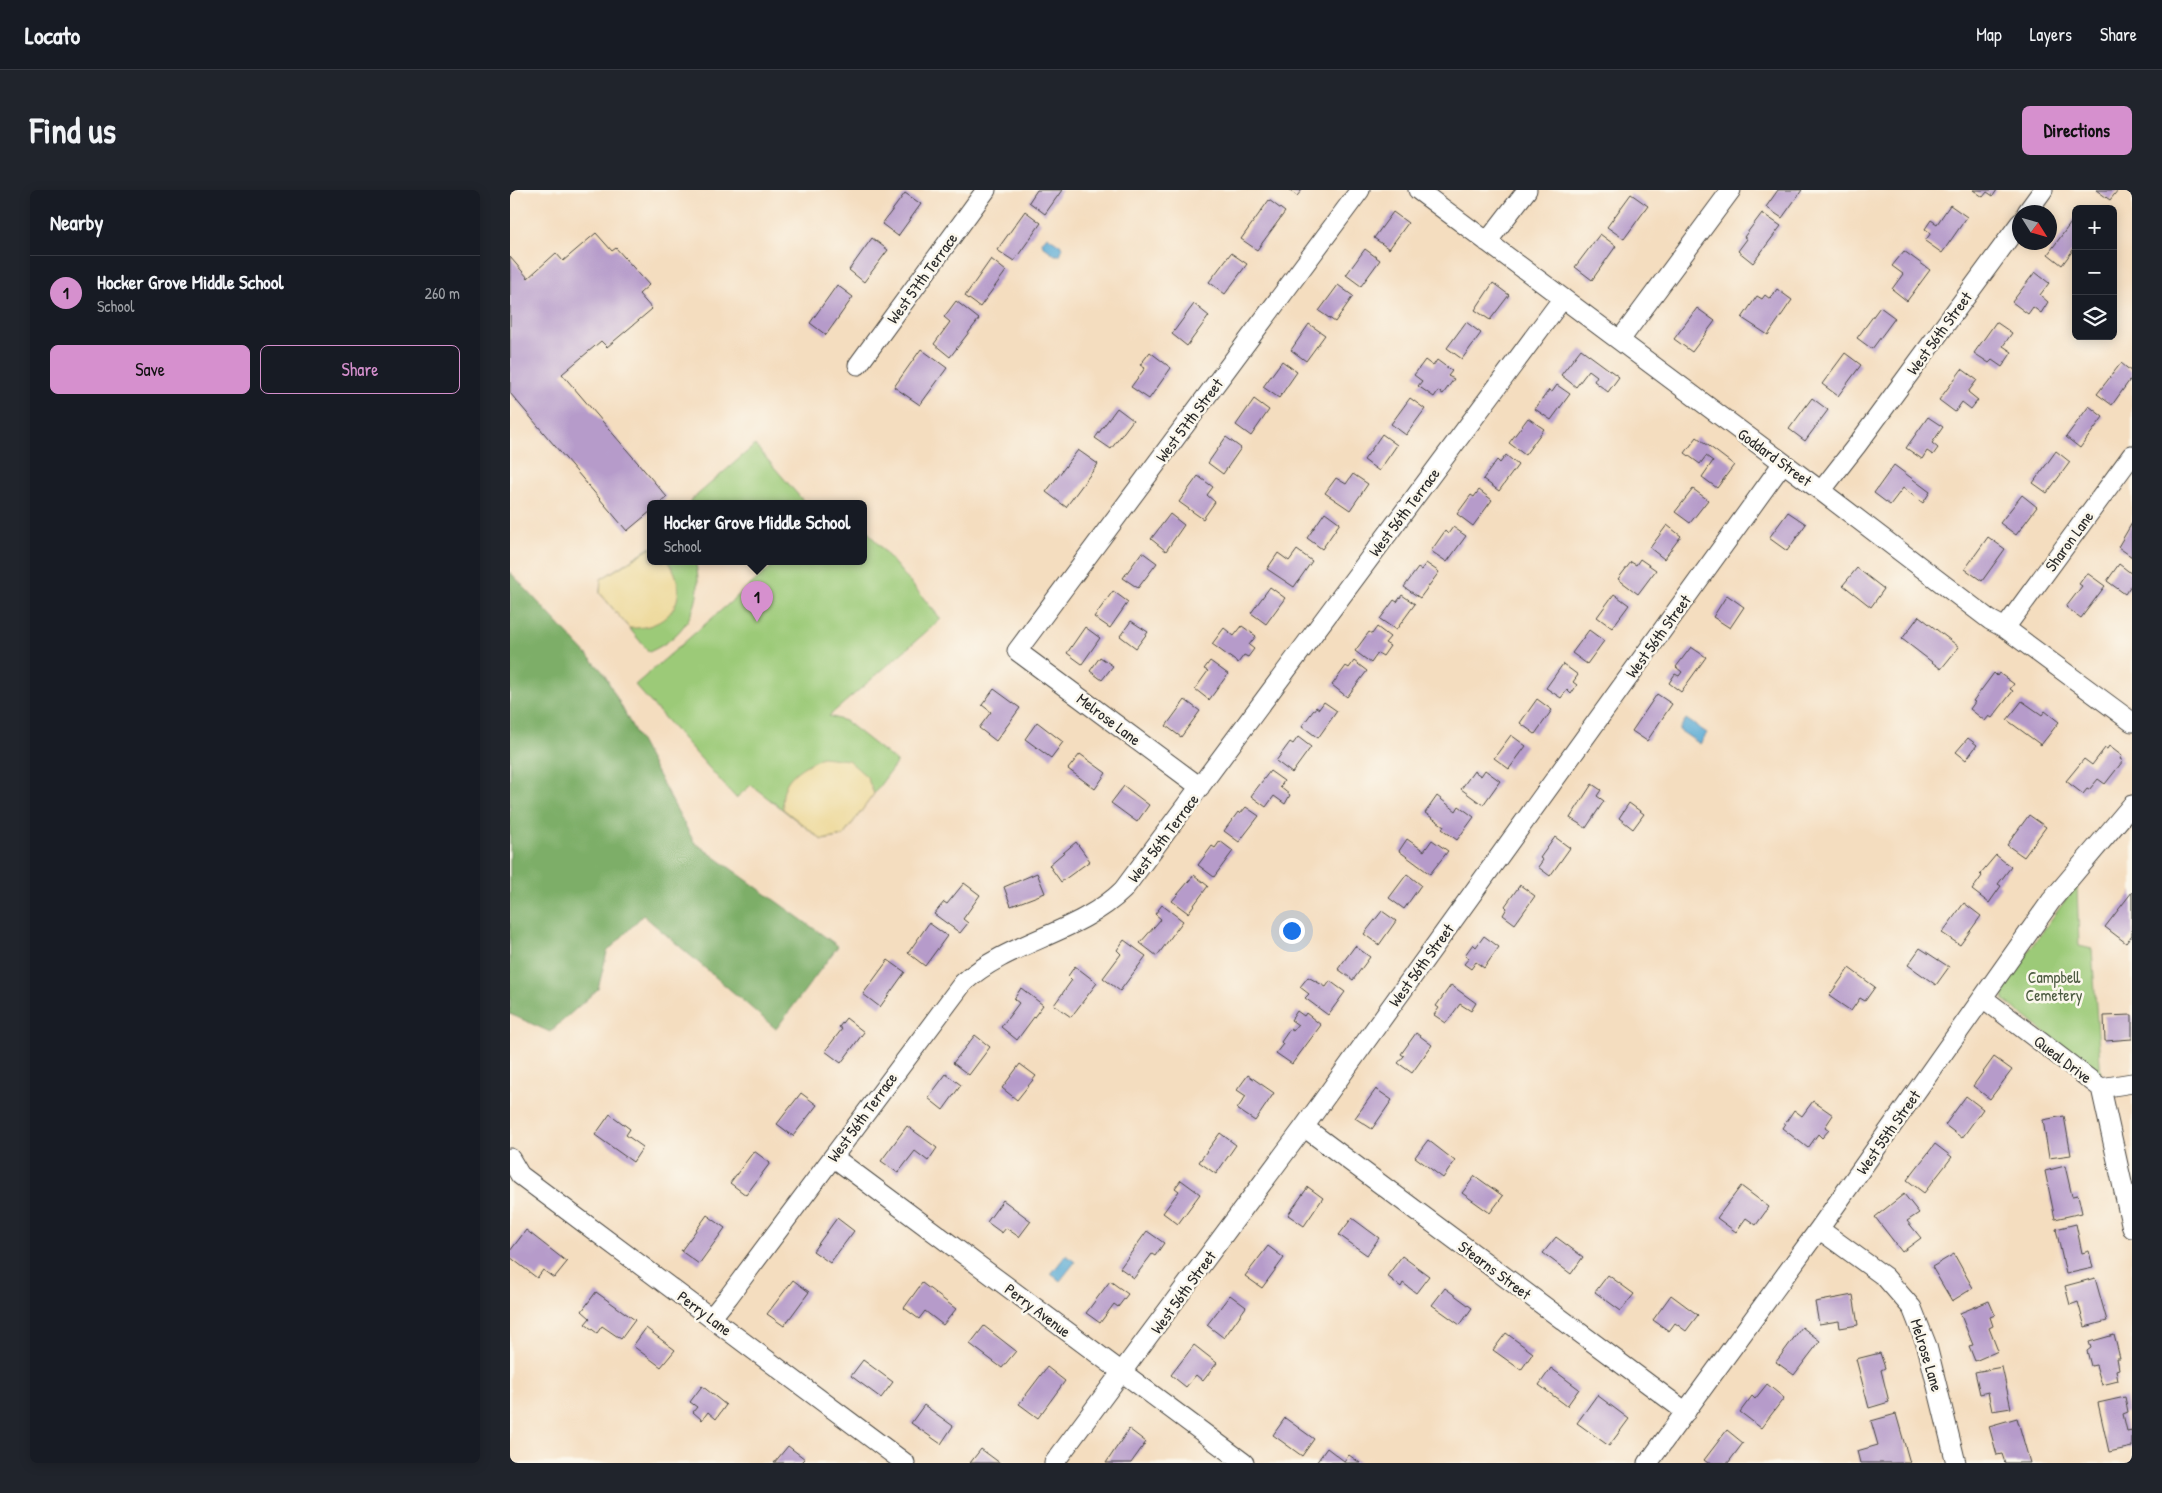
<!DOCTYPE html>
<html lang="en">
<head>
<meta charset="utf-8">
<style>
	:root { --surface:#171b24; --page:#20242c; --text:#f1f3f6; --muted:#9ea1a6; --line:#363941; --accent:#d690ce }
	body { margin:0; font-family:"Patrick Hand",sans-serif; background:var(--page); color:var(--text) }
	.controls { position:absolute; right:15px; top:15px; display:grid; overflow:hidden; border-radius:8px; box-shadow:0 2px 12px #0003 }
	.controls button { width:45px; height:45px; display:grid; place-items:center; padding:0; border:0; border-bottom:1px solid var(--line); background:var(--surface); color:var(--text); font:25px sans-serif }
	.compass { position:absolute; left:1502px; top:15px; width:45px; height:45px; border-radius:50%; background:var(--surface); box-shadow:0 2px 12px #0003; rotate:127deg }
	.you { position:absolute; left:781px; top:740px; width:18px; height:18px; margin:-12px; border:4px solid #fff; border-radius:50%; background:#1a73e8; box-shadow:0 0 0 8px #1a73e833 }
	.badge { display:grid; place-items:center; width:32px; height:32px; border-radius:50%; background:var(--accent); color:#111; font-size:16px; font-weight:700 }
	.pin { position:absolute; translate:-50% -41px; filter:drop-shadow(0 1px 2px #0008) }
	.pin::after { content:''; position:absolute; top:26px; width:18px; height:15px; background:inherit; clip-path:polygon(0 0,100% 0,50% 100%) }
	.popup { position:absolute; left:137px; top:310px; width:220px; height:65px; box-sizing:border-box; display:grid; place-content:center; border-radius:8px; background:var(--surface); filter:drop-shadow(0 1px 4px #0005); font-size:16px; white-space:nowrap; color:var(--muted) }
	.popup b { font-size:19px; color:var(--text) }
	.popup::after { content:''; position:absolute; left:50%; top:100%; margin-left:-10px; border:10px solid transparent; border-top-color:var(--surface) }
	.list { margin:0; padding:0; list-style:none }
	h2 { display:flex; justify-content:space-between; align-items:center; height:65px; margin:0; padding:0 20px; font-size:21px }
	h2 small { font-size:16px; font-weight:400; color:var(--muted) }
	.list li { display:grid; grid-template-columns:32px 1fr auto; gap:15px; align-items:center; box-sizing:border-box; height:75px; padding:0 20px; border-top:1px solid var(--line) }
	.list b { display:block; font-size:19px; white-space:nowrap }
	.list p { margin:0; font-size:16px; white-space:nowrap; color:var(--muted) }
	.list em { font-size:16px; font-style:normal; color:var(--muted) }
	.actions { display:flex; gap:10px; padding:15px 20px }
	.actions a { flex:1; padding:11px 0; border:1px solid var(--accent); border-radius:8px; text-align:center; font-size:18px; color:var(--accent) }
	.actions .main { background:var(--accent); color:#111 }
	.icon { flex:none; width:28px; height:28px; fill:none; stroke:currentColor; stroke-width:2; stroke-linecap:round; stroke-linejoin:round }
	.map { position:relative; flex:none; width:1622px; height:1273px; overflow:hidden; border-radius:8px }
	header { display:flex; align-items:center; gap:30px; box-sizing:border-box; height:70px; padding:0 25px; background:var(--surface); border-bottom:1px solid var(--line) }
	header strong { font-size:24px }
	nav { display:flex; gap:28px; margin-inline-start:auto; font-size:18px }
	.intro { display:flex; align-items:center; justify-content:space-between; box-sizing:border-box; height:120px; padding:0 30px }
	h1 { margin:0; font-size:35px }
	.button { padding:12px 22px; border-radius:8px; background:var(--accent); color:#111; font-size:18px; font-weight:700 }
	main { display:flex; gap:30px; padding:0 30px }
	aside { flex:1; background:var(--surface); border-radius:8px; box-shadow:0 2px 12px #0003 }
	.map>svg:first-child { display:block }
	.green { fill:#9cca78; stroke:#647a52 }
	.forest { fill:#7dae68; stroke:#546c4a }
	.sand { fill:#eeda9e; stroke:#8c8264 }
	.water { fill:#5aaad4; stroke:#426a80 }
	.building { fill:#b69bca }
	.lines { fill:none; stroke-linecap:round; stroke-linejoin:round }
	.minor-casing { stroke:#494641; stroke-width:21 }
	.minor { stroke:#fff; stroke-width:19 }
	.labels { text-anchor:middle; stroke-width:5; stroke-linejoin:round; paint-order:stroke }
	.street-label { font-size:16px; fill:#2b2b2b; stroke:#fbf7ec }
	.park-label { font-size:16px; fill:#4d5b42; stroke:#fbf7ec }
</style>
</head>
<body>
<header>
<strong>Locato</strong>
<nav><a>Map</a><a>Layers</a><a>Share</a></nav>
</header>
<div class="intro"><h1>Find us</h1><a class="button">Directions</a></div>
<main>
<aside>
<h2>Nearby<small></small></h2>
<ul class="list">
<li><span class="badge">1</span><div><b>Hocker Grove Middle School</b><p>School</p></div><em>260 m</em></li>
</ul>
<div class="actions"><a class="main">Save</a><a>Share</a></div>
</aside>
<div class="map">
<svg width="1622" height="1273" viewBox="0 0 1622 1273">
	<rect width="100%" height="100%" fill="#fbf7ec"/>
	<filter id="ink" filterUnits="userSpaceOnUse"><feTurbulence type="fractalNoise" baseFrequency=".02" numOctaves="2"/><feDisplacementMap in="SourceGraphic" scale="10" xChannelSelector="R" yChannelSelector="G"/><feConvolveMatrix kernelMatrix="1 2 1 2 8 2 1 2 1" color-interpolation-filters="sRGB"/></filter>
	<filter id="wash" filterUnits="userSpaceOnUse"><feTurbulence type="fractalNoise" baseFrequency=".0096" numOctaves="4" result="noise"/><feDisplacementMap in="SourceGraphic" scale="20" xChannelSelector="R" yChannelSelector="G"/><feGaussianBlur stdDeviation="1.12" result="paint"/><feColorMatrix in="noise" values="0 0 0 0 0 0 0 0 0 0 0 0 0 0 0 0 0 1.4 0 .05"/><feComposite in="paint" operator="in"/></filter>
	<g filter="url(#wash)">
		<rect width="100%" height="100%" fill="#f4ddbf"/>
		<path class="green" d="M245,255L295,313H180L179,312Z
			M353,336L431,429L319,526L335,531L387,572L333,646L312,650L241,595L226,608L125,495L268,371H353Z
			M141,357V371H185C196,411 177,446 139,462L90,403L91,389Z
			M1567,694L1569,756L1582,759L1591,887L1494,810L1492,797Z"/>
		<path class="forest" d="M0,382L93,482L184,652L328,756L266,839L133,725L97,762L88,799L40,842L0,824Z"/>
		<path class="sand" d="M141,358V371H158C183,406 160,440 119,438L90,403L91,389Z
			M312,567L338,570L357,587L364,604L333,646L312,650L273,619C269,589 288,579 312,567Z"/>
		<path class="water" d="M537,46L553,57L550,65H545L533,56L532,52Z
			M1176,529L1197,543L1190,554L1169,540Z
			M556,1065L565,1072L550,1091L541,1084Z"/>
		<g id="blocks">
			<path class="building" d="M527,0H552L535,24L519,12Z
				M779,0H792L787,6Z
				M1268,0H1292L1272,28L1256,17Z
				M1463,0H1487L1483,6L1477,2L1473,7Z
				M1586,0H1608L1600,10Z
				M395,3L411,14L388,46L372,34Z
				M1121,4L1138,16L1114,49L1097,37Z
				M759,10L775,22L747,60L731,49Z
				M1440,15L1457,27L1432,63L1415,51L1421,43L1415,39L1421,30L1427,34Z
				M515,21L531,33L504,71L487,60Z
				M883,22L898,33L879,59L864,48Z
				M1252,23L1271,36L1243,73L1228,61L1237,49L1234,47Z
				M1566,26V56L1552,75L1538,64Z
				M86,43L102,61L106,58L139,95L129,104L142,119L97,157L91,151L52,184L157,307L150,313H141V321L117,341L0,203V67L18,88L46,63L53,71Z
				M1090,44L1106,56L1082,90L1065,77Z
				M362,48L378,60L354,92L339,80Z
				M855,59L870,70L851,96L836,85Z
				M1394,61L1420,80L1397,111L1382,99L1393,84L1382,76Z
				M721,63L737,74L715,104L699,92Z
				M481,69L496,81L470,117L455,106Z
				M1525,82L1539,93L1530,105L1538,112L1531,123L1523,117L1518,124L1502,112Z
				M983,93L999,105L980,130L965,120Z
				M327,95L343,107L316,145L300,133Z
				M828,95L843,106L825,132L809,121Z
				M1267,99L1282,110L1258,145L1232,128L1247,106L1252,109L1255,105L1260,109Z
				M446,111L469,129L440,167L424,154L440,132L434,127Z
				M684,114L699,126L677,156L662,144Z
				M1370,117L1385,128L1362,159L1347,148Z
				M1187,118L1205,131L1182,162L1164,149Z
				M956,132L971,143L952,169L937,158Z
				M1486,132L1502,143L1493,156L1502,162L1492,177L1482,170L1479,173L1464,163Z
				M799,134L815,145L796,171L781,160Z
				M411,159L437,178L410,215L384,197Z
				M1071,159L1109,187L1098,202L1084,191L1087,186L1079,180L1066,197L1051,185Z
				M640,162L661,178L639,209L621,197L635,178L630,175Z
				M1335,163L1351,175L1328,206L1312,194Z
				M915,170L923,176L927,170L942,181L938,186L944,189L933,204L928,201L924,207L908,196L912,191L904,185Z
				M772,171L787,182L769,208L753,197Z
				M1611,173L1622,182V187L1602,215L1587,204Z
				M1452,179L1467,190L1458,202L1468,210L1461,219L1452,212L1445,222L1429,210Z
				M1047,195L1060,204L1041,230L1025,219L1039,200L1042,202Z
				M900,208L915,219L896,245L881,234Z
				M1302,208L1318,220L1295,251L1279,239Z
				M744,209L759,220L741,246L726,235Z
				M1579,216L1593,227L1570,258L1556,247Z
				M607,218L623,230L601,259L585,248Z
				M1418,227L1433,237L1422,253L1428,258L1423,265L1417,261L1412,269L1396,258Z
				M1018,228L1034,239L1015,265L999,253Z
				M872,244L887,255L869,281L854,270Z
				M716,247L731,258L713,284L698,273Z
				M1187,247L1224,275L1207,298L1192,287L1203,271L1196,266L1190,274L1175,263Z
				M568,260L588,274L556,317L536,302Z
				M1546,261L1560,272L1537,303L1523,293Z
				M996,265L1008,275L989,301L973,289L987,270L990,273Z
				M1384,275L1420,302L1413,313L1393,298L1380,315L1364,303Z
				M843,284L858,294L840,320L815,303L826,288L836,294Z
				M688,286L703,297L697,305L705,312L693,329L669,312Z
				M1183,299L1198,310L1180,333L1165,322Z
				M969,300L982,310L963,336L947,324L961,305L964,307Z
				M1512,305L1527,317L1506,345L1490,333Z
				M815,322L830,333L812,359L797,348Z
				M1278,322L1296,334L1277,361L1259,348Z
				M660,324L674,335L656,361L641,349Z
				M1622,333V367L1608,357Z
				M1157,335L1171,346L1154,369L1140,358Z
				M943,337L956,346L937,372L921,361L935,341L938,344Z
				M1478,347L1495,359L1472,391L1455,379Z
				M787,360L802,371L784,397L757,379L768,363L779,371Z
				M632,362L647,373L628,398L613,388Z
				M1130,369L1146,380L1128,404L1108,389L1121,372L1126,375Z
				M916,373L929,382L910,408L894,397L908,378L911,380Z
				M1609,374L1622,384V394L1615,404L1597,391Z
				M1347,378L1374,399L1361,417L1333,395Z
				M1577,383L1595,396L1571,428L1556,417L1572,396L1569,394Z
				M760,397L775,408L756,434L741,423Z
				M603,401L618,412L600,438L584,427Z
				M1104,404L1119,415L1102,438L1087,427Z
				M892,405L905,414L886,440L870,429L884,410L887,412Z
				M1217,405L1234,417L1220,438L1203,427Z
				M1409,426L1449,457L1431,479L1392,449Z
				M621,431L638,442L626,458L610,446Z
				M732,436L746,446L739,455L744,459L738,467L734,465L728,473L702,454L714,438L724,446Z
				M575,437L590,448L572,474L557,463Z
				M867,437L880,447L875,453L880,456L873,466L868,463L861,473L845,461L859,442L862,444Z
				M1079,440L1094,451L1077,474L1062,463Z
				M1181,457L1196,467L1171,502L1159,493L1165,484L1169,486L1172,482L1166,477Z
				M590,467L603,476L592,490L580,481Z
				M700,471L718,484L699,510L685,499L698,481L694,479Z
				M844,471L857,481L837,507L822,495L836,476L839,478Z
				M1053,474L1068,485L1063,492L1067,495L1061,504L1057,500L1051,508L1036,498Z
				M1484,483L1487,486L1489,483L1504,494L1500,499L1503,501L1482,528L1479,526L1475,531L1460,519L1465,512L1463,511Z
				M484,499L510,518L486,551L469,538L481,522L472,515Z
				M1147,504L1162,514L1137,551L1122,541Z
				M1027,509L1042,520L1025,544L1010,533Z
				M675,510L690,521L671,547L656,536Z
				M1512,511L1532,525L1535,521L1549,532L1531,555L1497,530Z
				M814,512L827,521L808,548L792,536L806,517L809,519Z
				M527,532L553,552L541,568L515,549Z
				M1001,545L1016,556L999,579L984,568Z
				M788,547L801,557L782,583L766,571L780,552L783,554Z
				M1458,548L1467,555L1456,570L1446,562Z
				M1599,556L1612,566L1610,569L1613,571L1595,594L1588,589L1579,600L1577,599L1573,604L1556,591L1574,569L1582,575L1595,558L1597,559Z
				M570,564L596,583L585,599L558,579Z
				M975,580L990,591L973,615L951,599L964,581L971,586Z
				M760,581L774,591L770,597L780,605L775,614L764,606L756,617L741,606Z
				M1082,594L1091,600L1087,606L1094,611L1076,638L1060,628Z
				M614,596L639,615L627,632L601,613Z
				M927,606L946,621L949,616L964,627L947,650L932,639L934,636L915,623Z
				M1119,613L1134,624L1123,639L1109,628Z
				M736,617L749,626L729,652L714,641L728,622L730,624Z
				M1519,625L1536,637L1514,667L1497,655Z
				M1045,647L1060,658L1040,686L1028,677L1033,670L1030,668Z
				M897,649L914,661L922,650L938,661L920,684L889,661Z
				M710,651L723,661L704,687L688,675L702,656L705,658Z
				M566,652L580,671L551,692L539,675Z
				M1486,665L1501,677L1488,694L1491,696L1479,713L1462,700L1472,686L1470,684Z
				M527,683L535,703L501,716L494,697Z
				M897,684L911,695L894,719L879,708Z
				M684,685L698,696L678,723L662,711Z
				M454,693L470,705L453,729L458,733L450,743L424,724L434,712L437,714Z
				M1010,695L1025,706L1005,734L993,725L997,718L995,716Z
				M1622,702V745L1616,753L1595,737Z
				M1454,713L1471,726L1450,755L1432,743Z
				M652,715L673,731L647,766L630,753L651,729L645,724Z
				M872,721L886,731L869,755L854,744Z
				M419,733L437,746L415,776L398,763Z
				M974,746L989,757L974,778L966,772L961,779L954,774L959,768L955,765L963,754L966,757Z
				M614,750L636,766L610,801L593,788L611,764L607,760Z
				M845,756L860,767L843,790L828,779Z
				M1410,758L1439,777L1426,795L1398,775Z
				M378,770L395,782L370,817L353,804Z
				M565,776L587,793L561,827L544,815L562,790L558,786Z
				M1339,778L1365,797L1355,811L1350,808L1341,821L1319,806Z
				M798,787L816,797L820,791L835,802L818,825L795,808L799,804L790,797Z
				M941,795L966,813L961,821L950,814L936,833L924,825L929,818L926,816Z
				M511,798L533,815L507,850L491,837L509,813L504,809Z
				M787,821L794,826L796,823L811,835L782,874L766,863L773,854L771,852L780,839L783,841L788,835L781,830Z
				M1622,825V849L1595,851L1594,826Z
				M336,828L354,842L331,873L315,861L332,839L329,837Z
				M906,843L922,855L902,883L888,873L894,866L891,864Z
				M465,845L480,857L459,885L443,873Z
				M1484,867L1502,880L1480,909L1463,896Z
				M510,874L526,886L507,910L492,898Z
				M436,884L451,895L433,920L418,908Z
				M738,885L764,903L745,931L727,919L736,906L727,900Z
				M866,899L882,910L862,939L845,928Z
				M291,903L307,915L283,946L267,934Z
				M1456,906L1473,919L1452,948L1435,935Z
				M1303,911L1323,925L1315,937L1319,940L1312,948L1308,944L1298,958L1272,938L1284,920L1292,926Z
				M100,924L120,939L116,945L133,957L123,972L85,945Z
				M1554,926L1561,965L1539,968L1533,930Z
				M397,936L427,958L418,971L405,961L388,983L371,971Z
				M710,943L726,955L706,984L689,972Z
				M918,950L945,971L933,988L905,967Z
				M1425,954L1442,967L1414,1003L1397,990Z
				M244,961L260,973L236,1005L220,993Z
				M1555,976L1562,1006L1568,1005L1572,1023L1545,1029L1535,981Z
				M965,986L993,1006L980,1023L952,1003Z
				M671,990L690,1004L668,1034L653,1023L669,1001L665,998Z
				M1231,996L1259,1017L1246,1035L1236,1028L1226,1042L1207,1028Z
				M798,997L813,1008L794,1036L778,1025Z
				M1394,1004L1409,1023L1397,1031L1411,1048L1392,1062L1365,1027Z
				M493,1010L521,1031L509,1047L496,1038L492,1043L477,1032Z
				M197,1025L215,1038L189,1074L171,1061Z
				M327,1028L344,1041L320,1073L303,1061Z
				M842,1028L869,1048L857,1065L829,1045Z
				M1566,1034L1572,1063L1579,1061L1583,1078L1556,1084L1546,1039Z
				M16,1040L57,1072L44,1088L33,1080L27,1088L0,1067V1061Z
				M637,1041L654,1053L645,1066L642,1064L624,1088L610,1078Z
				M1046,1047L1073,1067L1061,1084L1033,1063Z
				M758,1056L774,1068L752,1098L735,1086Z
				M1444,1064L1463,1098L1442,1111L1422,1077Z
				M892,1066L919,1086L906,1103L893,1093L891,1097L877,1086Z
				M1098,1085L1124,1104L1111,1121L1085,1102Z
				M1585,1088L1597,1131L1575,1137L1568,1112L1560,1115L1555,1096Z
				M283,1090L299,1102L274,1136L257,1124Z
				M600,1091L618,1104L608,1117L604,1114L590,1133L576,1123Z
				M412,1093L446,1119L433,1135L415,1121L409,1129L394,1118Z
				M935,1098L962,1118L950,1135L922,1115Z
				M86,1102L125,1130L111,1149L92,1136L87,1143L75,1134L80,1128L72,1121Z
				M720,1105L736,1117L714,1148L697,1135Z
				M1161,1105L1188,1125L1176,1141L1165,1133L1159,1141L1143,1130Z
				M1343,1105L1348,1135L1330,1138L1329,1131L1309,1134L1305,1112Z
				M1479,1111L1485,1125L1480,1127L1483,1136L1479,1138L1488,1161L1465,1171L1459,1156L1463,1155L1450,1123Z
				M474,1136L506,1161L492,1178L460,1154Z
				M1292,1137L1310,1151L1284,1185L1266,1172Z
				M136,1138L165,1160L151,1177L123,1156Z
				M996,1143L1023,1163L1011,1180L983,1160Z
				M1604,1145L1610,1168H1607L1609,1179L1606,1180L1608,1191L1592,1195L1586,1175L1581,1176L1577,1161L1581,1158L1579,1152Z
				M684,1155L707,1173L693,1191L686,1185L676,1197L661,1185Z
				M1370,1163L1375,1178L1371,1180L1379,1212L1359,1218L1346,1169Z
				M353,1170L383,1192L371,1208L341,1186Z
				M537,1177L555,1191L528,1228L509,1214Z
				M1492,1177L1501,1218L1482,1221L1478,1202L1470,1204L1465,1182Z
				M1041,1178L1069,1199L1057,1216L1029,1195Z
				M1257,1194L1274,1208L1251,1238L1230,1222L1242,1206L1245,1209Z
				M192,1196L216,1215L206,1229L198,1222L192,1230L183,1222L187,1217L180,1212Z
				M1087,1205L1119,1229L1099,1256L1067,1233Z
				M1615,1207L1618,1222L1613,1224L1617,1241L1622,1240V1257L1599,1262L1588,1213Z
				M414,1215L443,1236L431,1254L401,1233Z
				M1386,1224L1400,1273H1350L1347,1261L1368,1255L1361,1231Z
				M775,1228L804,1249L792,1266L763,1245Z
				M1507,1228L1520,1273H1495L1492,1264L1487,1265L1479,1236Z
				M619,1239L636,1252L621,1273H596Z
				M1217,1240L1233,1253L1218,1273H1198L1194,1270Z
				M278,1256L295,1269L291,1273H264Z
				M817,1258L834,1271L839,1265L850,1273H806Z
				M471,1259L490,1273H460Z"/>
		</g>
	</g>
	<g filter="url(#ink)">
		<use href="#blocks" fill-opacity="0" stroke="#494641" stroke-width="1"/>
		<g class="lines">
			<g class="minor-casing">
				<path id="minor" d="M908,0L1311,301L1480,430L1495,438L1622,532
					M1517,22L1533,0
					M977,52L1017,0
					M1110,150L1221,0
					M348,175L476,0
					M1311,301L1347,255L1510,33
					M1495,438L1622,265
					M690,597L507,461L850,0
					M1473,808L1591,898L1622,1038
					M1591,898L1622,893
					M794,937L1176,1222
					M323,967L734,1273
					M0,968L10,985L395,1273
					M1309,1039L1375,1087L1402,1118L1417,1156L1446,1273
					M201,1128L219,1106L453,793C499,751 568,744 613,700L1053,108
					M544,1273L794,937L1273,273
					M1138,1273L1309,1039L1541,711L1622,615"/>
			</g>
			<use href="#minor" class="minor"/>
		</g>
	</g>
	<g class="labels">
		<g class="street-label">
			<text transform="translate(412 88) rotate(-54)" y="6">West 57th Terrace</text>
			<text transform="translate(1429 143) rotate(-54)" y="6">West 56th Street</text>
			<text transform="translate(679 230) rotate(-53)" y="6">West 57th Street</text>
			<text transform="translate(1265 267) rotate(36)" y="6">Goddard Street</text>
			<text transform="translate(894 322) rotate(-53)" y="6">West 56th Terrace</text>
			<text transform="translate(1559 351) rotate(-54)" y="6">Sharon Lane</text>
			<text transform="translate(1148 446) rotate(-54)" y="6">West 56th Street</text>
			<text transform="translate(599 529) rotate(37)" y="6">Melrose Lane</text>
			<text transform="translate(653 648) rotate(-53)" y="6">West 56th Terrace</text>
			<text transform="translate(911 775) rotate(-54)" y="6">West 56th Street</text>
			<text transform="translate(1553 869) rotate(37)" y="6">Queal Drive</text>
			<text transform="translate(352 927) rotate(-54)" y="6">West 56th Terrace</text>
			<text transform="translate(1378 942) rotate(-55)" y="6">West 55th Street</text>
			<text transform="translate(985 1080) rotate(37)" y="6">Stearns Street</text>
			<text transform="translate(673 1102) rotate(-54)" y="6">West 56th Street</text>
			<text transform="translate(528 1120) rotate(37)" y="6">Perry Avenue</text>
			<text transform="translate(195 1123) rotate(37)" y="6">Perry Lane</text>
			<text transform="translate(1417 1165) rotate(73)" y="6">Melrose Lane</text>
		</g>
		<g class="park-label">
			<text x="1544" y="793">Campbell<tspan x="1544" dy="18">Cemetery</tspan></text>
		</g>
	</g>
</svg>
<div class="controls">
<button>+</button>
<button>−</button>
<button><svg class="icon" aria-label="layers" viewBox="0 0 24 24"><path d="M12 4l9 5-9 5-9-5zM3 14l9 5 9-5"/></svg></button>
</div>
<svg class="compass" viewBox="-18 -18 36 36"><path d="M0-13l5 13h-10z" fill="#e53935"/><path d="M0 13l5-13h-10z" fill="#9ea1a6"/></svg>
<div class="you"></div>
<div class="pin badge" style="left:247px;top:432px">1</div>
<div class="popup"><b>Hocker Grove Middle School</b>School</div>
</div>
</main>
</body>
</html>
